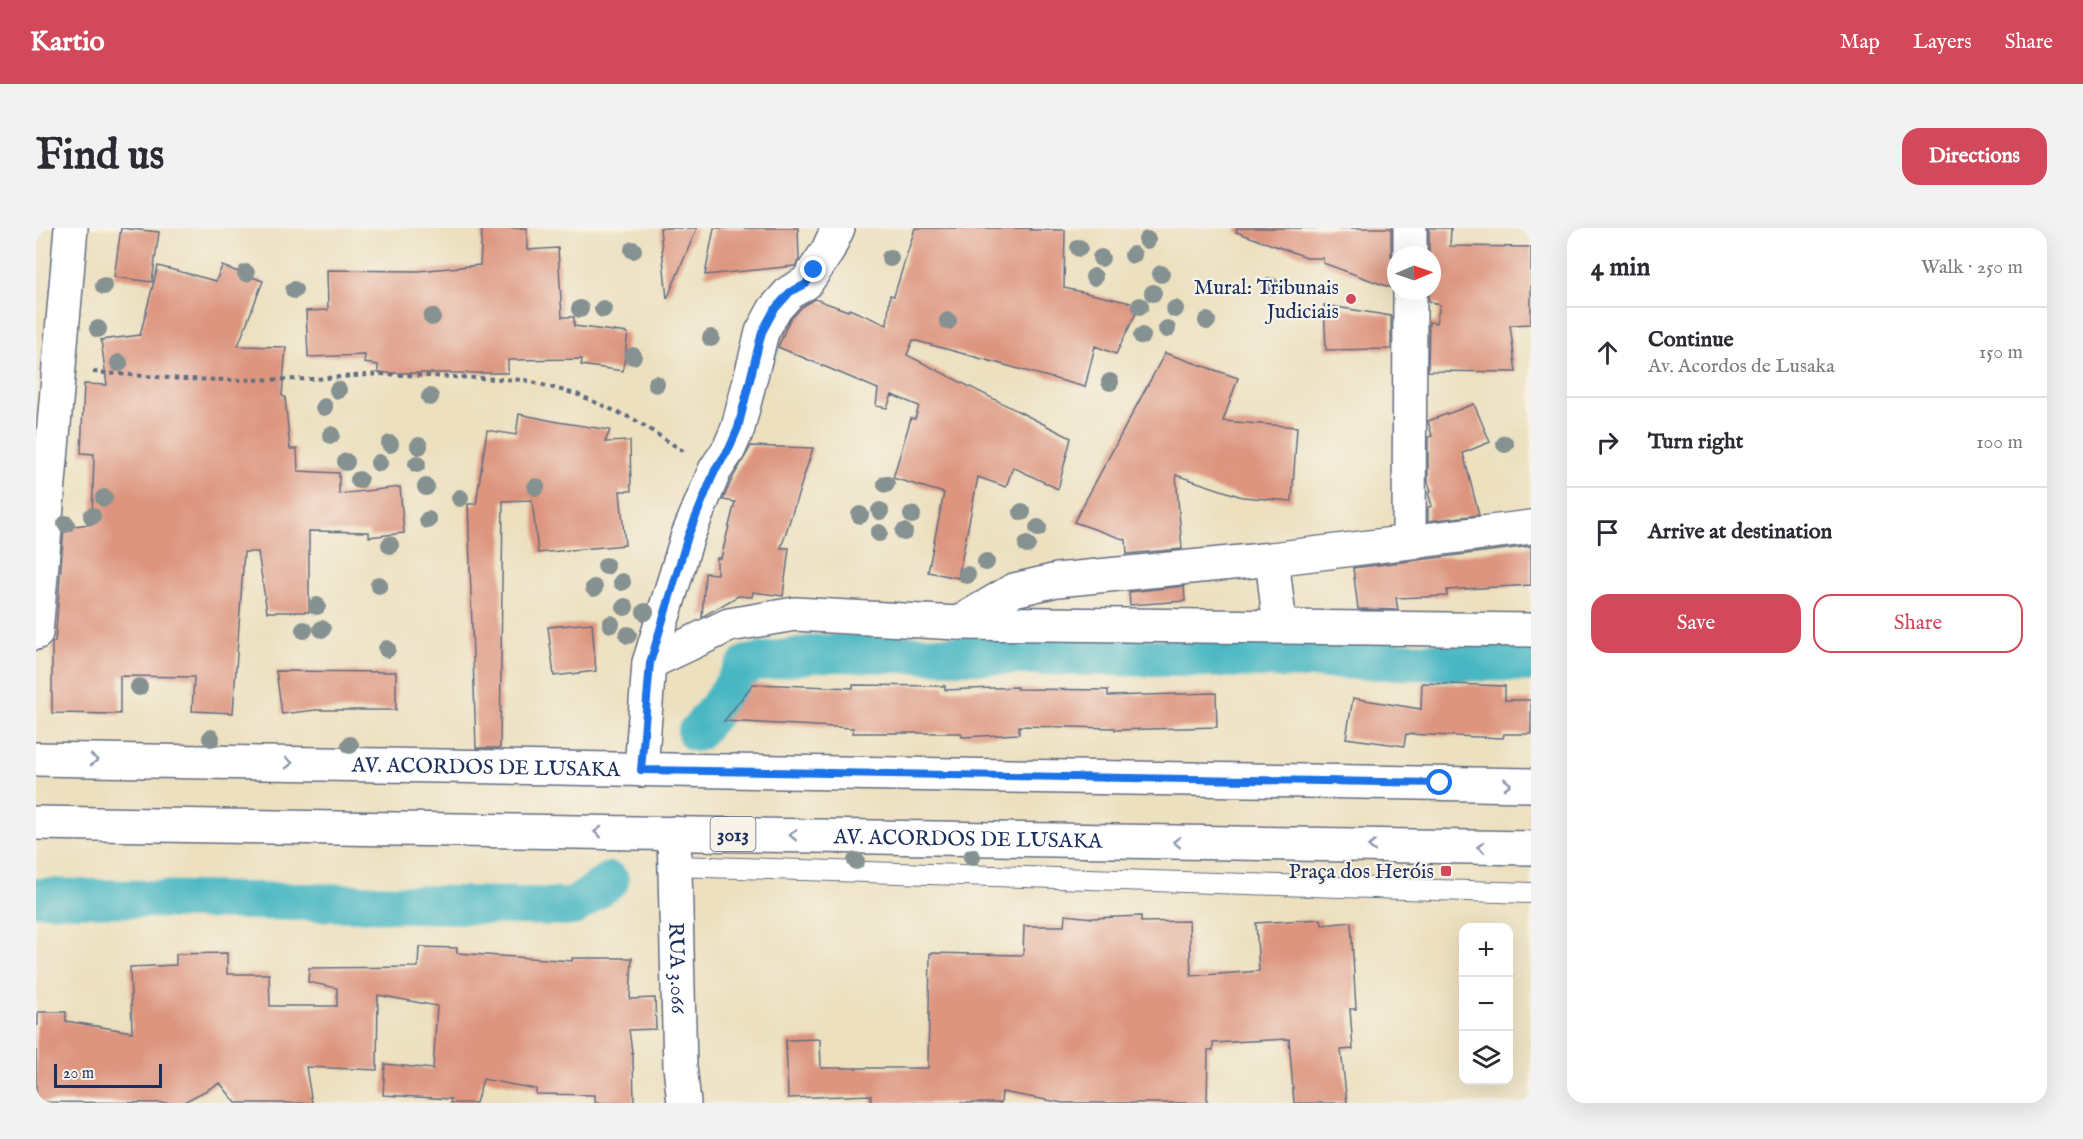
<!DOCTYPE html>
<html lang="en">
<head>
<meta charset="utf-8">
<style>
	:root { --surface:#fff; --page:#f2f2f3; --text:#2b2b33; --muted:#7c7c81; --line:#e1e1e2; --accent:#d1495b }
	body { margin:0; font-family:"IM FELL English",serif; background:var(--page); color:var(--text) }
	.controls { position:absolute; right:18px; bottom:18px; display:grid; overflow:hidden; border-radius:12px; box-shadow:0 6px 24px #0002 }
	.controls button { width:54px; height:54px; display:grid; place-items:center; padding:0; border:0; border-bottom:2px solid var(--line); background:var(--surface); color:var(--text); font:30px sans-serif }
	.compass { position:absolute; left:1351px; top:18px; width:54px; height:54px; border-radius:50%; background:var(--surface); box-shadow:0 6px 24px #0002; rotate:88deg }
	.scale { position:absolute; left:18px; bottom:15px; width:108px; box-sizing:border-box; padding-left:6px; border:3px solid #1b2f5e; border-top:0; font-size:16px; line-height:21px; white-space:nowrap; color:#1b2f5e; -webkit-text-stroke:4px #f7f3e8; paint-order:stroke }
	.stop { position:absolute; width:18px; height:18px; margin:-14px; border:4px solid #1a73e8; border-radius:50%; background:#fff }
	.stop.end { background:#1a73e8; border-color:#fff; box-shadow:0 2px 6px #0008 }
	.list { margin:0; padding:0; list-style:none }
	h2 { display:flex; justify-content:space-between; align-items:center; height:78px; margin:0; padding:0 24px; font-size:26px }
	h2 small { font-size:20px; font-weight:400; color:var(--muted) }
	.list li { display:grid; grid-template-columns:39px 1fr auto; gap:18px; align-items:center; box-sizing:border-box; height:90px; padding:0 24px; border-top:2px solid var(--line) }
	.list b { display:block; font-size:22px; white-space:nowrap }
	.list p { margin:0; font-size:20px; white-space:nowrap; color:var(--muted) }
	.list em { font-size:20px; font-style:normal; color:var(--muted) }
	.actions { display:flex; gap:12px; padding:18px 24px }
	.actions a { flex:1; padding:14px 0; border:2px solid var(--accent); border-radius:18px; text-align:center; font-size:21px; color:var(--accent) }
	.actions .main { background:var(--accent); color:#fff }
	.icon { flex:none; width:33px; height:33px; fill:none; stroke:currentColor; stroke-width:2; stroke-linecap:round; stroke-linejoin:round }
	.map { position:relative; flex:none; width:1495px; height:875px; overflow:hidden; border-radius:18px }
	header { display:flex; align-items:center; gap:36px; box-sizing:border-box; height:84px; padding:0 30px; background:var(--accent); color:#fff }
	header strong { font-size:28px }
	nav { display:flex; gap:33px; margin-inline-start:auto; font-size:21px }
	.intro { display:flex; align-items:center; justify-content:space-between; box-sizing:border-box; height:144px; padding:0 36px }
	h1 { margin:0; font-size:42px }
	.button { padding:15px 27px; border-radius:18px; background:var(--accent); color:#fff; font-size:21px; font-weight:700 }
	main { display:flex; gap:36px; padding:0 36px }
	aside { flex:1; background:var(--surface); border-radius:18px; box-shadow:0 6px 24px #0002 }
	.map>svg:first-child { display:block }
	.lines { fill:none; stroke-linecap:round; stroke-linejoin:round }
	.stream { stroke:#49b7c3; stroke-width:10 }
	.canal { stroke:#49b7c3; stroke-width:38 }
	.building { fill:#dd957f }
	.service-casing { stroke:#646d80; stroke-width:22 }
	.minor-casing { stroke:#646d80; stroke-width:36 }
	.primary-casing { stroke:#646d80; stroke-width:36 }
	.path { stroke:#646d80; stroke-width:4; stroke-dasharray:4.5 4.5; stroke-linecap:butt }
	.service { stroke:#fff; stroke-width:20 }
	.minor { stroke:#fff; stroke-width:33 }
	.primary { stroke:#fff; stroke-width:33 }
	.tree { fill:#869291 }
	.oneway { stroke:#8d97ae }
	.route { stroke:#1a73e8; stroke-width:8 }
	.poi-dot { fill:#d1495b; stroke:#f7f3e8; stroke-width:2 }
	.labels { text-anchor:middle; stroke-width:4.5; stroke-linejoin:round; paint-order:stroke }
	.shield { fill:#f7f3e8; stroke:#5d6a87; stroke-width:1.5 }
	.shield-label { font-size:20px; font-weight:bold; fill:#1b2f5e }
	.poi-label { font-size:21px; fill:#1b2f5e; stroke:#f7f3e8; text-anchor:end }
	.street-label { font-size:21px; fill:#1b2f5e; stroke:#f7f3e8 }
</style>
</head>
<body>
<header>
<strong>Kartio</strong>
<nav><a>Map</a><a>Layers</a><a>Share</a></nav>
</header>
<div class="intro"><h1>Find us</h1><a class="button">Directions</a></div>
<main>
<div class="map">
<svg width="1495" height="875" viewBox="0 0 1495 875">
	<rect width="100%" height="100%" fill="#f7f3e8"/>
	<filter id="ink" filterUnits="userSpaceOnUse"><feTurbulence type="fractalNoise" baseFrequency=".0167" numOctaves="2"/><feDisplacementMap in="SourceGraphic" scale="12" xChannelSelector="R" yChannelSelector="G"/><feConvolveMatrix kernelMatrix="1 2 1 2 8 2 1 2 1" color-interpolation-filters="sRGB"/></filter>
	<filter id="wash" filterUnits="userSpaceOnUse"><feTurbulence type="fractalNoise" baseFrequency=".008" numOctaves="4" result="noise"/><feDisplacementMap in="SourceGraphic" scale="24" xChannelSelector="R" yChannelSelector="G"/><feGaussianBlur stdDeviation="1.35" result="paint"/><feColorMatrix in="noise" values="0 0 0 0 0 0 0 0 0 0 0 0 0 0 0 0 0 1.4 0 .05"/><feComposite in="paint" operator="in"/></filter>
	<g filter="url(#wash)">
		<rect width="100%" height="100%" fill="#ece0bf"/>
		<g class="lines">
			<path class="stream" d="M733,132L760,76
				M660,505L711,436L784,425L1495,434"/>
			<path class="canal" d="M660,505L681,480L711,436L784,425L1495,435
				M0,669L537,679L574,653"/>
		</g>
		<g id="blocks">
			<path class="building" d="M85,0L123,4L116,54L78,49Z
				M446,0H491V22L522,20L526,89H538V98L592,105L587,143L545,137L546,131L472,132V145H342V137L328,135L329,127L272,129L270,83L292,82L291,42L382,43L444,37Z
				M624,0H661L631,71Z
				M678,0H762L763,32L759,38L669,47Z
				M879,0H995L994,2H1029L1028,60L1104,77L1080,126L1059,118L1049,159L877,112L871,127L1035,210L1022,261L977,239L970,259L942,249L922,350L892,344L908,265L857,250L875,190L879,191L883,178L856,167L851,180L840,178L842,161L742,119L753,93L766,79L779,71L812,83L813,81L851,97L854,67L858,68Z
				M1201,0H1355V27L1360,39V51L1356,60L1287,35V30H1273L1200,4Z
				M1393,0H1415L1414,18L1495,19V96L1474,97L1480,144L1392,143L1393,94L1400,95L1404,77L1393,73V63H1396V27H1393Z
				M122,38L180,53L186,38L227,53L202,118L250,119L246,168L249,169L254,221H261L262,243L303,245V266L364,259L368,305L333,309V304L273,303V384H231L222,324H208L197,485L156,483L158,449L84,448V486L16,485V414H19L28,299L56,296L58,226L45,225L48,156L71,157L65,112L104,107Z
				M1288,77L1355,88V121L1290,122Z
				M1129,125L1202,150L1187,193L1261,199L1256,273L1206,269L1140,247L1146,321L1091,326L1090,312L1038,294Z
				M1438,176L1454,214L1427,225L1443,287L1392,293V279L1396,278L1392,264L1395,263L1392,254V209L1396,208L1392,193Z
				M483,186L522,194L574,202L569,214L594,213L595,263H584L589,317L502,325L496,272L467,273L464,520H440L432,276H440L451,202L480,207Z
				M715,218L777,220L745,320H753L747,368L717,364L716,369L702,368L666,389L669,345L681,346V330H685L699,274L687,272L696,251Z
				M1495,318V357L1411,362V368L1360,370L1362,382L1322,381L1317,340Z
				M1148,358L1149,373L1094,377L1093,364Z
				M556,395L560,443L518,448L512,399Z
				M240,443L360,444V482H280L246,486Z
				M1386,455L1469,458V472H1495V506H1468L1467,510L1370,506L1368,518L1310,510L1317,470L1385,481Z
				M717,456L817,460V457L909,458V462L981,459V461L1072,462V468L1180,465L1181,499L1079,502V500L983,498V506L926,509L925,505H817V500L688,493Z
				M1029,687L1057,690L1105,688V694L1153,693L1155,748L1223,743L1220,695L1285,691L1286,697L1315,694L1320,781H1314L1317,821L1305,822L1311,875H1258L1253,811L1177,815V822H1172L1171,875H1027L966,864L965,875H835V867L752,870L750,812L784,811L785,840H892L894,725L987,727L988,698H1028Z
				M383,719L421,720V725L536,733V730H596L594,771L619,770L620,801L593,802L597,830L598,875H559V867L500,866V861L447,851L440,875H414L415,871L347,867L349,836L397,841L401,778L342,767L341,842L270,839L276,875H200L184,855L146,875L0,874V797H2V784H30V793L96,804L94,739L140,737V726L191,725V746H233L234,778H301V760L272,754L273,740L382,739Z"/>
		</g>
	</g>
	<g filter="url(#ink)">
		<use href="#blocks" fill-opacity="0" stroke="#646d80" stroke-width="1.5"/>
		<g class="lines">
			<g class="service-casing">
				<path id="service" d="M639,638L1495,665"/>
			</g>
			<g class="minor-casing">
				<g id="minor">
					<path d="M1374,27V0"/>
					<path d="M1373,314L1374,63"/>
					<path d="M1236,331L1244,398"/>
					<path d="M922,395L978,362L1021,352L1236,331L1495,299"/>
					<path d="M0,405L35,0"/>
					<path d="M613,435L652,307L679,242L693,221L702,200L726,104L738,82L754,64L770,55L791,24L802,0"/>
					<path d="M605,542L613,435L693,397L759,386L922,395L1495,402"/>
					<path id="s1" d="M638,605L644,838L648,875"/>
				</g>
			</g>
			<g class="primary-casing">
				<g id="primary">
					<path id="s2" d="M0,531L1495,557"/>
					<path id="s3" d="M0,595L1495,620"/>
				</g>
			</g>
			<path class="path" d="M57,144L146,151L195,152L279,151L344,146L489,152L543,167L599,192L650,225"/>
			<use href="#service" class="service"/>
			<use href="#minor" class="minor"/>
			<use href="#primary" class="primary"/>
		</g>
		<g class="tree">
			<circle cx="1111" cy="12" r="9"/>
			<circle cx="1043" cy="20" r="9"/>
			<circle cx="597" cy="22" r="9"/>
			<circle cx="1097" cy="27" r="9"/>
			<circle cx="854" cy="30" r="9"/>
			<circle cx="1065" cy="30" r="9"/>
			<circle cx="210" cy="45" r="9"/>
			<circle cx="1125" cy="46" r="9"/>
			<circle cx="1058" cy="49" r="9"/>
			<circle cx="68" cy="58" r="9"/>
			<circle cx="1235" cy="58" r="9"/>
			<circle cx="258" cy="62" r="9"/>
			<circle cx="1117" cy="65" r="9"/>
			<circle cx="1104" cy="78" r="9"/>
			<circle cx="544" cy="81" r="9"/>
			<circle cx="567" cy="81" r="9"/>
			<circle cx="1139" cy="81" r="9"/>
			<circle cx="396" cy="89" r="9"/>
			<circle cx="912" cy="93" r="9"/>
			<circle cx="1171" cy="93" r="9"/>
			<circle cx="62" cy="101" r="9"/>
			<circle cx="1131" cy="101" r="9"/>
			<circle cx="1106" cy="108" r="9"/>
			<circle cx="675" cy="110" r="9"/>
			<circle cx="597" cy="128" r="9"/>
			<circle cx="83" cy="135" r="9"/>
			<circle cx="1074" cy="154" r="9"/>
			<circle cx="620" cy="156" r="9"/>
			<circle cx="302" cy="162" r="9"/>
			<circle cx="394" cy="169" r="9"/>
			<circle cx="288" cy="179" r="9"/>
			<circle cx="295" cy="207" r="9"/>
			<circle cx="354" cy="216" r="9"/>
			<circle cx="1469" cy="216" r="9"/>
			<circle cx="383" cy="218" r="9"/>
			<circle cx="310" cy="234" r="9"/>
			<circle cx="343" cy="235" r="9"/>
			<circle cx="381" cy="236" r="9"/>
			<circle cx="323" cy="252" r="9"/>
			<circle cx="850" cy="256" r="9"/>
			<circle cx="390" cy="259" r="9"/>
			<circle cx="500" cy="259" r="9"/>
			<circle cx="68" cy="270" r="9"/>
			<circle cx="424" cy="270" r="9"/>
			<circle cx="844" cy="283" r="9"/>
			<circle cx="986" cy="284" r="9"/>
			<circle cx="824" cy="287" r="9"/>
			<circle cx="876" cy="287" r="9"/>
			<circle cx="56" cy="288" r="9"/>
			<circle cx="392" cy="292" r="9"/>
			<circle cx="30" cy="296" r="9"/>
			<circle cx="1002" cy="300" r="9"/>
			<circle cx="868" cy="304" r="9"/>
			<circle cx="843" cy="305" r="9"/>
			<circle cx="354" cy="317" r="9"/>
			<circle cx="991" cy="317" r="9"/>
			<circle cx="950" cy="334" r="9"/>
			<circle cx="570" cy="338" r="9"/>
			<circle cx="931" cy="347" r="9"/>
			<circle cx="586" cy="354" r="9"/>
			<circle cx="343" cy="357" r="9"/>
			<circle cx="558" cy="360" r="9"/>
			<circle cx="281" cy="378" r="9"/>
			<circle cx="589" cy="379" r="9"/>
			<circle cx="609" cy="384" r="9"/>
			<circle cx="575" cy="396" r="9"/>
			<circle cx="286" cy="401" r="9"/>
			<circle cx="268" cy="402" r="9"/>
			<circle cx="592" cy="407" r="9"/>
			<circle cx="351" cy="421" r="9"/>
			<circle cx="103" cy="459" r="9"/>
			<circle cx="175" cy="510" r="9"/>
			<circle cx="314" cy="517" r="9"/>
			<circle cx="936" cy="629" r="9"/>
			<circle cx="820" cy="633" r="9"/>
		</g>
		<defs><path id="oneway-chevron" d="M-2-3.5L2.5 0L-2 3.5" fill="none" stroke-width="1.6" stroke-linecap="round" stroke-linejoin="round" transform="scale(1.5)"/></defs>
		<g class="oneway">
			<use href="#oneway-chevron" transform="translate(58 532) rotate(1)"/>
			<use href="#oneway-chevron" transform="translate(253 535) rotate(1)"/>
			<use href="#oneway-chevron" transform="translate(1471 556) rotate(1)"/>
			<use href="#oneway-chevron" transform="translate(562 604) rotate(-179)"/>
			<use href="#oneway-chevron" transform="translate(757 607) rotate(-179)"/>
			<use href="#oneway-chevron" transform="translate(1141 614) rotate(-179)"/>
			<use href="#oneway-chevron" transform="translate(1336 618) rotate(-179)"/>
			<use href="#oneway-chevron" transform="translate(1445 619) rotate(-179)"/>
		</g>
	</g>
	<g class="lines" filter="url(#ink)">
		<path class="route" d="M778,42L770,56L754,64L738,82L726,104L702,200L693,221L679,242L652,308L614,435L605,542L1404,555"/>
	</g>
	<g class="poi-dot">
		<circle cx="1315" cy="71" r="6"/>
		<rect x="1404" y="637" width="12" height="12" rx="3"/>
	</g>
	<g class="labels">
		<rect class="shield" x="674.5" y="589" width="45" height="34" rx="4.5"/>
		<g class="shield-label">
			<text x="697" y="613">3013</text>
		</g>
		<g class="poi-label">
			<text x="1303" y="66">Mural: Tribunais<tspan x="1303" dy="24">Judiciais</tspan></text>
			<text x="1398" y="650">Praça dos Heróis</text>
		</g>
		<g class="street-label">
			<text dy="7" stroke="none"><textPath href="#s2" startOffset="450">AV. ACORDOS DE LUSAKA</textPath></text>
			<text dy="7" stroke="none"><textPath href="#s3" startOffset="932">AV. ACORDOS DE LUSAKA</textPath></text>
			<text dy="7" stroke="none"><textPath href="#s1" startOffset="135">RUA 3.066</textPath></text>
		</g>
	</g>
</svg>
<div class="controls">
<button>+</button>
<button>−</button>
<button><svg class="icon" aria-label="layers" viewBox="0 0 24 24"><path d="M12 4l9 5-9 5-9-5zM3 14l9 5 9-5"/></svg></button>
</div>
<svg class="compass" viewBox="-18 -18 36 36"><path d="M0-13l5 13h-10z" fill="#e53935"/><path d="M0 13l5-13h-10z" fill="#7c7c81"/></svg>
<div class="scale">20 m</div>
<div class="stop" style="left:1404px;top:555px"></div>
<div class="stop end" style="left:778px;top:42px"></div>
</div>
<aside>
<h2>4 min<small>Walk · 250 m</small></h2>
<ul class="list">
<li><svg class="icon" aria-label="ahead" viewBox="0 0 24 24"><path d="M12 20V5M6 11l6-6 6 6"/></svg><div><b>Continue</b><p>Av. Acordos de Lusaka</p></div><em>150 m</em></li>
<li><svg class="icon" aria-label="right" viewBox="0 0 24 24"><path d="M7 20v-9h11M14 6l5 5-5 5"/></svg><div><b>Turn right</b></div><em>100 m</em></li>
<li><svg class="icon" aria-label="arrive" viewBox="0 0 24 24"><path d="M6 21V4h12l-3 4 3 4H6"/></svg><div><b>Arrive at destination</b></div></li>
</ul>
<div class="actions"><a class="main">Save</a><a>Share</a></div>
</aside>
</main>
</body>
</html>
